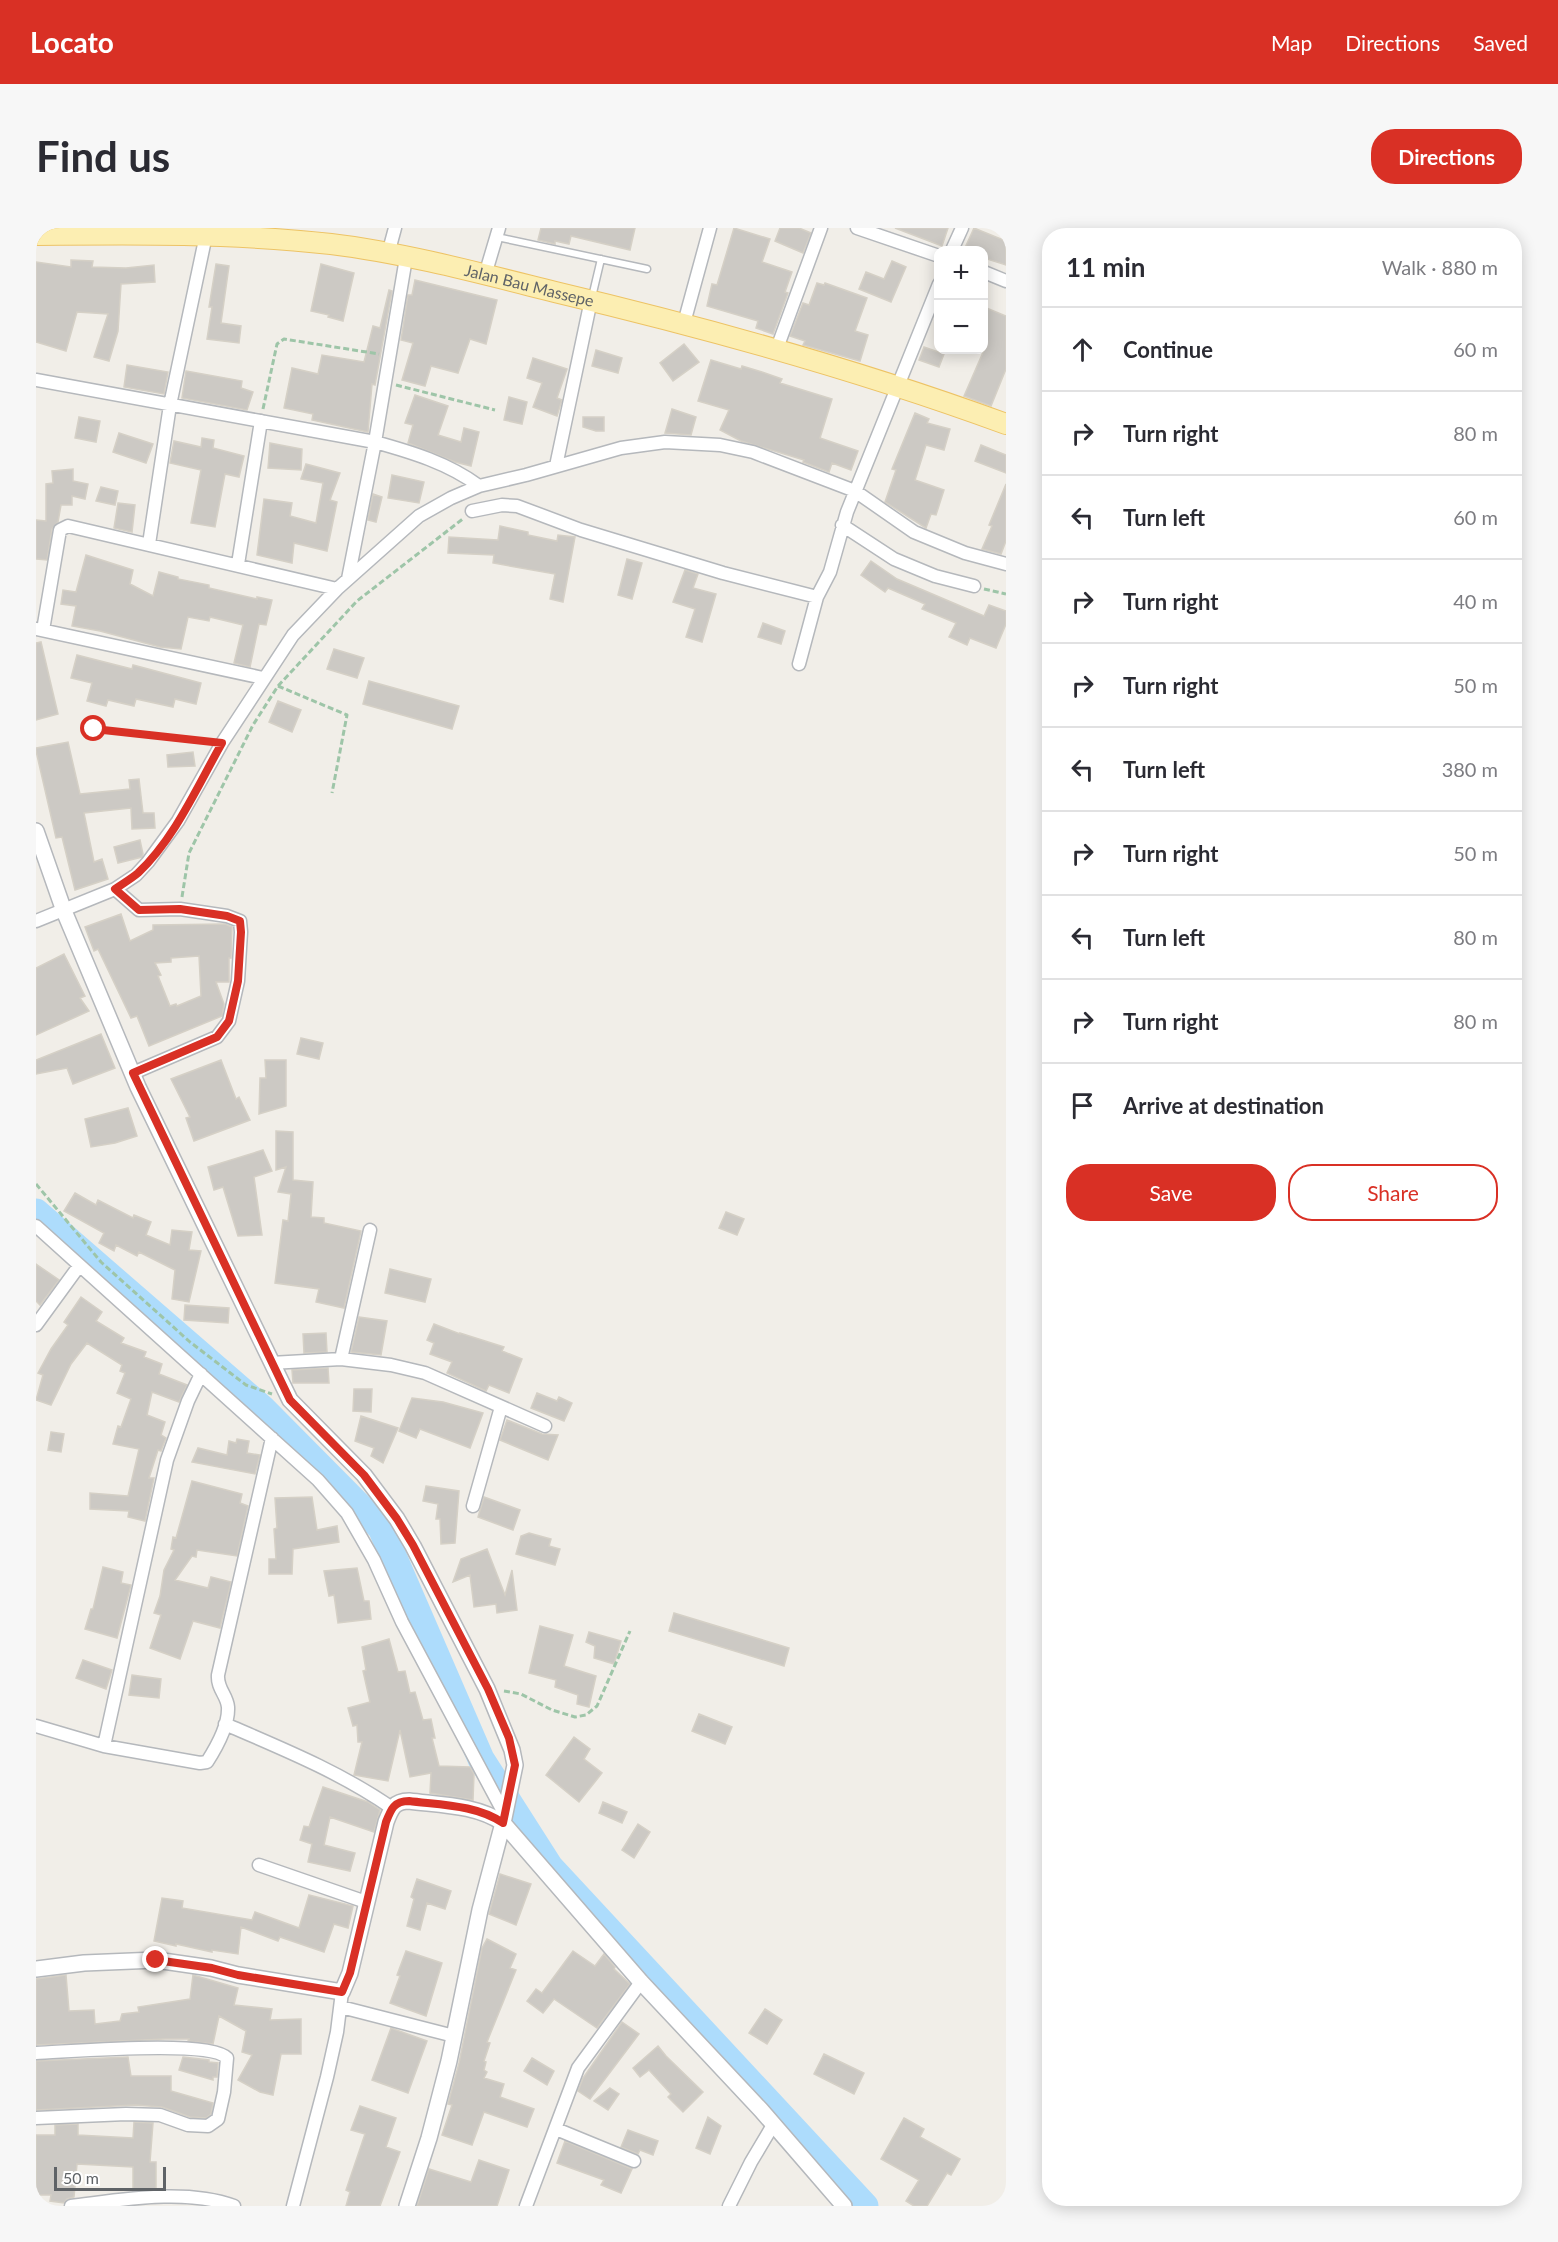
<!DOCTYPE html>
<html lang="en">
<head>
<meta charset="utf-8">
<style>
	:root { --surface:#fff; --page:#f7f7f7; --text:#2b2b33; --muted:#7c7c81; --line:#e1e1e2; --accent:#d93025 }
	body { margin:0; font-family:Lato,sans-serif; background:var(--page); color:var(--text) }
	.controls { position:absolute; right:18px; top:18px; display:grid; overflow:hidden; border-radius:12px; box-shadow:0 3px 15px #0003 }
	.controls button { width:54px; height:54px; display:grid; place-items:center; padding:0; border:0; border-bottom:2px solid var(--line); background:var(--surface); color:var(--text); font:30px sans-serif }
	.scale { position:absolute; left:18px; bottom:15px; width:112px; box-sizing:border-box; padding-left:6px; border:3px solid #5f6367; border-top:0; font-size:16px; line-height:21px; white-space:nowrap; color:#5f6367; -webkit-text-stroke:4px #fff; paint-order:stroke }
	.stop { position:absolute; width:18px; height:18px; margin:-14px; border:4px solid #d93025; border-radius:50%; background:#fff }
	.stop.end { background:#d93025; border-color:#fff; box-shadow:0 2px 6px #0008 }
	.list { margin:0; padding:0; list-style:none }
	h2 { display:flex; justify-content:space-between; align-items:center; height:78px; margin:0; padding:0 24px; font-size:26px }
	h2 small { font-size:20px; font-weight:400; color:var(--muted) }
	.list li { display:grid; grid-template-columns:39px 1fr auto; gap:18px; align-items:center; box-sizing:border-box; height:84px; padding:0 24px; border-top:2px solid var(--line) }
	.list b { display:block; font-size:22px; white-space:nowrap }
	.list em { font-size:20px; font-style:normal; color:var(--muted) }
	.actions { display:flex; gap:12px; padding:18px 24px }
	.actions a { flex:1; padding:14px 0; border:2px solid var(--accent); border-radius:24px; text-align:center; font-size:21px; color:var(--accent) }
	.actions .main { background:var(--accent); color:#fff }
	.icon { flex:none; width:33px; height:33px; fill:none; stroke:currentColor; stroke-width:2; stroke-linecap:round; stroke-linejoin:round }
	.map { position:relative; flex:none; width:970px; height:1978px; overflow:hidden; border-radius:24px }
	header { display:flex; align-items:center; gap:36px; box-sizing:border-box; height:84px; padding:0 30px; background:var(--accent); color:#fff }
	header strong { font-size:28px }
	nav { display:flex; gap:33px; margin-inline-start:auto; font-size:21px }
	.intro { display:flex; align-items:center; justify-content:space-between; box-sizing:border-box; height:144px; padding:0 36px }
	h1 { margin:0; font-size:42px }
	.button { padding:15px 27px; border-radius:24px; background:var(--accent); color:#fff; font-size:21px; font-weight:700 }
	main { display:flex; gap:36px; padding:0 36px }
	aside { flex:1; background:var(--surface); border-radius:24px; box-shadow:0 3px 15px #0003 }
	.map>svg:first-child { display:block }
	.lines { fill:none; stroke-linecap:round; stroke-linejoin:round }
	.river { stroke:#addcfc; stroke-width:27 }
	.building { fill:#ccc9c4; stroke:#d5d0c6; stroke-width:1.5; fill-rule:evenodd }
	.service-casing { stroke:#b5b8bc; stroke-width:9 }
	.minor-casing { stroke:#b5b8bc; stroke-width:15 }
	.tertiary-casing { stroke:#b5b8bc; stroke-width:18 }
	.primary-casing { stroke:#edc365; stroke-width:22 }
	.path { stroke:#9ec5a8; stroke-width:3; stroke-dasharray:6 3; stroke-linecap:butt }
	.service { stroke:#fff; stroke-width:6 }
	.minor { stroke:#fff; stroke-width:12 }
	.tertiary { stroke:#fff; stroke-width:15 }
	.primary { stroke:#fceeb2; stroke-width:20 }
	.route { stroke:#d93025; stroke-width:8 }
	.labels { text-anchor:middle; stroke-width:4.5; stroke-linejoin:round; paint-order:stroke }
	.street-label { font-size:16px; fill:#5f6367; stroke:#fff }
</style>
</head>
<body>
<header>
<strong>Locato</strong>
<nav><a>Map</a><a>Directions</a><a>Saved</a></nav>
</header>
<div class="intro"><h1>Find us</h1><a class="button">Directions</a></div>
<main>
<div class="map">
<svg width="970" height="1978" viewBox="0 0 970 1978">
	<rect width="100%" height="100%" fill="#f1eee8"/>
	<g class="lines">
		<path class="river" d="M0,984L227,1181L345,1300L445,1531L514,1639L829,1978"/>
	</g>
	<path class="building" d="M505,0H599L594,22L535,8L533,16L519,13V16L502,12Z
		M698,0L734,11L726,34L756,44L749,64L752,65L737,106L720,100L722,93L671,78L676,56L681,57Z
		M744,0H763L775,5L767,25L739,13Z
		M859,0H912L906,18Z
		M938,0L970,13V37L948,30V22H928Z
		M35,32L57,33L56,39L90,40L118,37L119,54L85,56L82,103L73,133L58,129L72,86L41,84L30,123L0,114V34L35,39Z
		M856,33L870,39L855,74L823,61L830,44L848,51Z
		M180,36L193,38L185,95L205,98L203,115L171,111L176,79H173Z
		M285,36L318,45L307,93L292,89L293,87L275,83Z
		M379,52L461,72L450,116L434,111L422,145L395,138L389,158L366,152L377,115L365,112L372,67H376Z
		M781,55L788,57L789,55L831,70L819,103L832,107L824,133L767,117L769,113L754,108L767,75L773,77Z
		M353,62L356,63L339,157L336,156L332,204L276,192L277,186L248,180L256,140L282,146L286,127L328,134L337,98L344,100Z
		M948,79L970,88V141L955,178L928,168L948,122Z
		M648,116L663,134L637,153L624,135Z
		M888,119L908,126L903,139L883,132Z
		M560,122L586,130L582,145L556,138Z
		M497,130L531,141L521,170L526,172L521,188L497,179L506,155L491,150Z
		M675,132L705,141L706,138L726,144L746,151L744,155L796,171L784,210L822,223L815,242L796,235L793,244L767,234L768,232L705,213L684,202L693,182L662,173Z
		M91,137L132,144L128,166L88,159Z
		M150,143L206,153L205,160L217,164L211,182L146,170Z
		M379,167L412,178L402,207L425,214L428,200L443,204L435,238L419,234L372,215L377,197L369,195Z
		M473,169L491,174L486,196L468,192Z
		M636,181L660,189L655,207L629,205Z
		M879,185L893,191L891,195L914,201L908,222L890,217L879,252L908,262L900,287L895,286L890,300L849,274L860,242L856,241Z
		M43,189L64,193L60,214L39,210Z
		M547,189H568V203H560L547,199Z
		M83,205L117,216L110,235L77,224Z
		M166,210L178,212L177,220L208,228L203,249L189,246L179,299L155,295L165,242L134,235L138,213L165,219Z
		M234,215L266,221L265,242L232,240Z
		M945,217L970,227V245L939,233Z
		M270,236L304,245L294,272L301,274L291,323L258,315L256,335L221,327L228,271L256,275L254,288L280,295L287,255L265,251Z
		M37,241V253L52,256L49,271L36,268V277H25L22,294L16,301L11,332L0,331V292L10,293V256L17,255L16,243Z
		M356,247L388,254L383,275L352,270Z
		M970,256V313L965,326L946,321L956,298L953,297Z
		M65,259L82,263L79,277L60,273Z
		M337,266L346,269L340,294L332,292Z
		M82,275L99,277L96,304L78,300Z
		M464,298L492,304V307L521,313L522,307L539,309L527,374L514,371L519,346L457,335L458,327L412,325L413,309L462,312Z
		M50,327L97,342L94,356L117,368L123,344L142,349V351L173,357V360L221,371V369L236,372L230,397L223,396L214,439L198,435L207,397L174,389L173,393L152,389L145,421L124,419L64,403L36,398L40,378L25,376L27,362L40,364Z
		M591,331L606,335L596,371L582,367Z
		M835,333L861,351L948,388L953,377L970,383V396L960,420L934,410L931,417L913,409L920,395L886,381L889,376L852,360L849,364L825,347Z
		M649,342L662,346L657,360L680,366L666,414L650,409L659,381L637,374Z
		M727,395L749,403L745,416L722,409Z
		M5,414L22,486L0,492V415Z
		M298,421L328,430L321,450L291,441Z
		M41,427L96,441L97,437L165,455L160,476L139,471L137,479L100,471L98,478L72,472L70,478L51,473L56,455L35,450Z
		M333,453L423,478L416,501L327,476Z
		M242,473L265,482L256,504L233,494Z
		M32,514L44,566L94,561L93,552L103,551L107,585H118L119,600L96,601L95,580L48,585L58,634L66,631L72,651L39,662L26,609L20,610L0,523V520Z
		M157,524L159,538L132,539L131,527Z
		M104,612L107,626L106,629L82,635L78,619Z
		M85,686L94,713L117,702V697L189,696L196,699L195,730H193V754H180L188,776L186,788L113,818L101,788L95,790L62,721L58,723L49,699ZM163,728L165,768L141,778L140,776L134,778L122,748L125,747L119,735L135,734V730Z
		M28,726L49,768L44,770L53,783L0,807V740Z
		M65,806L79,840L37,856L31,840L0,846V832Z
		M265,810L287,815L283,831L261,826Z
		M185,832L200,871L203,869L214,892L158,913L150,890L154,889L135,851Z
		M229,832H250V878L223,886L224,850H230Z
		M92,880L101,908L79,915L55,919L49,891Z
		M240,903L257,904V952L277,954L275,989L288,990V995L325,1003L308,1080L280,1074L283,1061L239,1055L247,992L252,993L255,966L242,964L250,939L240,942Z
		M227,922L236,943L218,949L226,1007L202,1008L187,959L178,962L172,939Z
		M39,965L60,977L62,972L97,990L98,987L115,994L110,1007L134,1017L136,1002L156,1004L153,1022L165,1023L153,1074L136,1071L139,1042L103,1024L101,1028L80,1017L78,1023L63,1015L68,1005L28,983Z
		M690,984L708,991L701,1007L683,1000Z
		M0,1036L23,1052L4,1077L0,1073Z
		M354,1041L395,1051L389,1074L349,1065Z
		M45,1069L66,1084L60,1093L88,1110L85,1115L110,1124L108,1129L126,1136L123,1146L151,1157L143,1174L116,1164L111,1187L129,1194L125,1207L130,1210L125,1223L122,1222L113,1250H118L109,1293L92,1289L93,1283L54,1281V1265L92,1268L103,1221L77,1216L82,1198L85,1199L95,1171L81,1165L89,1145L84,1143L86,1137L51,1115L35,1136L15,1177L0,1172L7,1147L2,1145L15,1121L32,1097L28,1094Z
		M149,1077L193,1080L192,1095L148,1092Z
		M323,1089L351,1093L345,1127L315,1124Z
		M398,1096L424,1106V1105L468,1119L466,1123L486,1131L473,1165L453,1157L450,1163L411,1145L416,1134L394,1126L398,1115L391,1112Z
		M290,1105L291,1124L268,1125L267,1106Z
		M292,1140L293,1155H257L256,1142Z
		M318,1161H336L335,1184L317,1183Z
		M501,1165L521,1173L523,1169L536,1175L528,1193L495,1180Z
		M376,1170L407,1174L447,1185L434,1220L384,1201L380,1210L363,1203Z
		M325,1188L362,1200L347,1235L335,1228L338,1220L319,1213Z
		M471,1192L506,1206L522,1207L512,1232L464,1212Z
		M15,1204L28,1206L25,1224L12,1222Z
		M201,1211L213,1213L211,1225L224,1227L219,1246L156,1234L162,1220L191,1227L193,1213L200,1215Z
		M156,1253L206,1266L204,1275L212,1278L201,1328L161,1322L160,1329L156,1328L139,1352L172,1360L175,1349L195,1354L184,1400L157,1393L144,1431L114,1420L125,1387L118,1385L124,1368L128,1342L138,1322L135,1321L137,1309L140,1310Z
		M390,1258L423,1263L419,1315L405,1316L404,1291H400L402,1276L387,1273Z
		M276,1269L281,1302L301,1298L303,1314L257,1321L256,1346H233V1331H240L238,1301L241,1300L239,1270Z
		M448,1269L484,1282L477,1302L442,1289Z
		M493,1305L515,1311L513,1318L524,1321L519,1337L480,1326L485,1308Z
		M451,1321L469,1367L476,1342L481,1382L461,1385L460,1376L438,1379L434,1347L417,1354L425,1331Z
		M67,1339L87,1344L85,1355L95,1357L81,1410L49,1401L55,1381H57Z
		M321,1340L328,1373H333L335,1391L302,1395L298,1367L293,1368L288,1343Z
		M638,1385L753,1420L748,1438L633,1403Z
		M504,1398L537,1407L528,1438L560,1448L553,1479L541,1476L542,1467L519,1459L520,1452L493,1445Z
		M553,1404L585,1413L578,1436L558,1430L559,1418L550,1414Z
		M353,1411L362,1444L369,1443L374,1465L379,1464L387,1492L395,1491L399,1510H396L403,1538L434,1539L438,1546L437,1572L394,1565L395,1545L374,1549L364,1502L352,1553L318,1547L326,1514H322L321,1497L317,1498L312,1480L334,1474L327,1443L330,1442L326,1419Z
		M47,1432L76,1442L70,1461L40,1450Z
		M96,1447L125,1451L123,1470L93,1467Z
		M663,1486L696,1499L689,1516L656,1503Z
		M538,1509L554,1521L548,1531L566,1545L543,1574L510,1547Z
		M287,1559L332,1574L344,1582L338,1604L294,1589L288,1617L319,1625L314,1643L272,1634L276,1616L264,1612L268,1598L273,1599Z
		M567,1574L591,1584L586,1595L563,1585Z
		M602,1596L614,1604L598,1630L586,1622Z
		M464,1646L495,1656L480,1697L453,1686Z
		M381,1651L415,1663L409,1681L391,1675L384,1702L371,1698L378,1671L375,1669Z
		M273,1667L317,1678L312,1700L298,1696L288,1724L244,1709L242,1713L205,1699L202,1726L176,1722V1724L140,1716V1718L118,1713L126,1670L147,1673L146,1680L216,1692L219,1684L263,1700Z
		M451,1711L480,1726L474,1740L480,1742L451,1814L454,1815L448,1833L450,1834L448,1842L451,1844L448,1850L468,1856L464,1869L498,1881L491,1899L448,1884L436,1917L406,1907L416,1877L412,1876L423,1835L446,1720Z
		M370,1723L406,1735L390,1788L354,1775L364,1748L361,1747Z
		M537,1723L559,1738L568,1726L579,1739L578,1741L594,1756L561,1800L518,1771L507,1785L491,1773L500,1761L506,1765Z
		M30,1747L33,1783L58,1782L59,1796L84,1793L86,1786L103,1784L102,1779L154,1771L157,1747L202,1760L198,1777L236,1781L234,1792L265,1791V1826H245L237,1867L224,1864L202,1852L216,1827L206,1824L210,1803L183,1788L177,1816L152,1813L153,1811H129L0,1817V1751Z
		M729,1781L746,1792L731,1816L713,1805Z
		M586,1794L603,1806L554,1871L542,1863L547,1850Z
		M355,1800L391,1813L372,1865L336,1852Z
		M622,1818L630,1828L667,1864L647,1884L632,1869L635,1866L613,1842L604,1849L597,1840Z
		M788,1826L828,1845L818,1866L778,1846Z
		M92,1829L95,1848H135V1863L177,1875L175,1886L170,1890L154,1889L126,1879L99,1877L0,1882V1833Z
		M147,1829L173,1832V1834L182,1835L181,1849H177V1852L143,1842Z
		M496,1830L518,1843L511,1857L488,1843Z
		M574,1860L583,1866L572,1882L558,1873Z
		M324,1878L360,1890L350,1919L364,1924L344,1978H310L314,1964L310,1962L329,1906L315,1902Z
		M672,1889L685,1898L674,1926L660,1920Z
		M868,1890L888,1901L884,1909L924,1931L915,1947L911,1945L891,1978H878L870,1973L883,1952L845,1931Z
		M98,1894L117,1895L114,1934H120V1961L97,1962V1939L41,1936L38,1969L31,1971L28,1975L14,1973L15,1967H0V1907H19V1897L42,1896V1907L97,1910Z
		M592,1902L622,1913L617,1927L604,1922L602,1926L585,1919Z
		M529,1913L596,1941L585,1965L565,1957L568,1952L521,1935Z
		M443,1932L473,1942L461,1978H381L393,1941L435,1954Z"/>
	<g class="lines">
		<g class="service-casing">
			<path id="service" d="M461,9L611,41
				M556,69L565,31"/>
		</g>
		<g class="minor-casing">
			<path id="minor" d="M821,0L903,28
				M916,22L926,0
				M352,26L359,0
				M948,44L970,53
				M449,47L463,0
				M648,95L674,0
				M740,123L785,0
				M0,152L339,214C375,224 412,235 443,258
				M520,238L555,72
				M436,283L466,277L481,278L545,302L687,345L781,369
				M806,297L858,331L899,348L938,358
				M113,316L134,177L170,7
				M202,336L225,193
				M312,351L339,214L370,30
				M1,401L227,450
				M7,402L24,302L32,298L301,361
				M763,436L781,369L794,344L811,284L903,56
				M79,661L103,682L144,681L191,688L204,693L205,704L202,753L193,793L181,809L97,845
				M0,693L79,661L100,647L112,634L142,593L186,515L257,407L301,361L383,288L415,270L443,258L490,247L585,220L629,214L684,217L717,224L819,263L878,304L929,325L970,336
				M0,998L282,1252L311,1285L338,1332L366,1394L469,1587
				M0,1097L43,1038
				M305,1131L334,1002
				M235,1135L305,1131L355,1137L389,1145L509,1198
				M437,1278L465,1179
				M189,1496C247,1521 304,1544 356,1580
				M0,1498L68,1518L164,1535L171,1534C180,1520 193,1497 192,1479C191,1467 181,1461 182,1447L236,1210
				M68,1518L131,1232L152,1173L165,1146
				M223,1637L330,1674
				M305,1779L418,1808
				M0,1825C31,1824 174,1811 191,1830L188,1864L182,1891L172,1898L152,1897L124,1887L90,1886L0,1890
				M520,1901L598,1933
				M35,1978C85,1972 149,1960 198,1978
				M257,1978L291,1849L301,1804L306,1764
				M490,1978L542,1840L605,1754
				M693,1978L715,1934L737,1897"/>
		</g>
		<g class="tertiary-casing">
			<path id="tertiary" d="M0,603L28,683L102,859L254,1172L328,1247L361,1291L377,1318L451,1461L476,1522L479,1537L467,1595L444,1682L413,1833L393,1910L371,1978
				M0,1741L48,1735L120,1732L175,1740L202,1747L306,1764L314,1745L350,1594C355,1581 358,1573 373,1573C405,1577 441,1577 467,1595L605,1754L725,1882L808,1978"/>
		</g>
		<g class="primary-casing">
			<g id="primary">
				<path id="s1" d="M0,7C99,6 196,5 295,16C369,25 447,46 519,64C671,100 823,142 970,196"/>
			</g>
		</g>
		<path class="path" d="M360,157L459,182
			M227,181L241,116L248,111L343,126
			M948,361L970,366
			M242,458L311,487L296,565
			M58,501L172,514
			M146,669L153,625L217,497L242,458L321,373L428,290
			M0,956L65,1034L154,1114L210,1157L236,1166
			M468,1463L485,1466L516,1482L539,1489L550,1487L561,1478L594,1403"/>
		<use href="#service" class="service"/>
		<use href="#minor" class="minor"/>
		<use href="#tertiary" class="tertiary"/>
		<use href="#primary" class="primary"/>
	</g>
	<g class="lines">
		<path class="route" d="M58,501L186,515C161,559 139,610 102,645C95,651 86,656 79,661L103,682L144,681L191,688L204,693L205,704L202,753L193,793L181,809L97,845L254,1172L328,1247L361,1291L377,1317L452,1461L473,1510L479,1537L467,1595C441,1577 405,1577 373,1573C358,1573 355,1581 350,1594L314,1745L306,1764L202,1747L176,1740L120,1732"/>
	</g>
	<g class="labels">
		<g class="street-label">
			<text dy="6" stroke="none"><textPath href="#s1" startOffset="498">Jalan Bau Massepe</textPath></text>
		</g>
	</g>
</svg>
<div class="controls">
<button>+</button>
<button>−</button>
</div>
<div class="scale">50 m</div>
<div class="stop" style="left:58px;top:501px"></div>
<div class="stop end" style="left:120px;top:1732px"></div>
</div>
<aside>
<h2>11 min<small>Walk · 880 m</small></h2>
<ul class="list">
<li><svg class="icon" aria-label="ahead" viewBox="0 0 24 24"><path d="M12 20V5M6 11l6-6 6 6"/></svg><div><b>Continue</b></div><em>60 m</em></li>
<li><svg class="icon" aria-label="right" viewBox="0 0 24 24"><path d="M7 20v-9h11M14 6l5 5-5 5"/></svg><div><b>Turn right</b></div><em>80 m</em></li>
<li><svg class="icon" aria-label="left" viewBox="0 0 24 24"><path d="M17 20v-9H6M10 6l-5 5 5 5"/></svg><div><b>Turn left</b></div><em>60 m</em></li>
<li><svg class="icon" aria-label="right" viewBox="0 0 24 24"><path d="M7 20v-9h11M14 6l5 5-5 5"/></svg><div><b>Turn right</b></div><em>40 m</em></li>
<li><svg class="icon" aria-label="right" viewBox="0 0 24 24"><path d="M7 20v-9h11M14 6l5 5-5 5"/></svg><div><b>Turn right</b></div><em>50 m</em></li>
<li><svg class="icon" aria-label="left" viewBox="0 0 24 24"><path d="M17 20v-9H6M10 6l-5 5 5 5"/></svg><div><b>Turn left</b></div><em>380 m</em></li>
<li><svg class="icon" aria-label="right" viewBox="0 0 24 24"><path d="M7 20v-9h11M14 6l5 5-5 5"/></svg><div><b>Turn right</b></div><em>50 m</em></li>
<li><svg class="icon" aria-label="left" viewBox="0 0 24 24"><path d="M17 20v-9H6M10 6l-5 5 5 5"/></svg><div><b>Turn left</b></div><em>80 m</em></li>
<li><svg class="icon" aria-label="right" viewBox="0 0 24 24"><path d="M7 20v-9h11M14 6l5 5-5 5"/></svg><div><b>Turn right</b></div><em>80 m</em></li>
<li><svg class="icon" aria-label="arrive" viewBox="0 0 24 24"><path d="M6 21V4h12l-3 4 3 4H6"/></svg><div><b>Arrive at destination</b></div></li>
</ul>
<div class="actions"><a class="main">Save</a><a>Share</a></div>
</aside>
</main>
</body>
</html>
